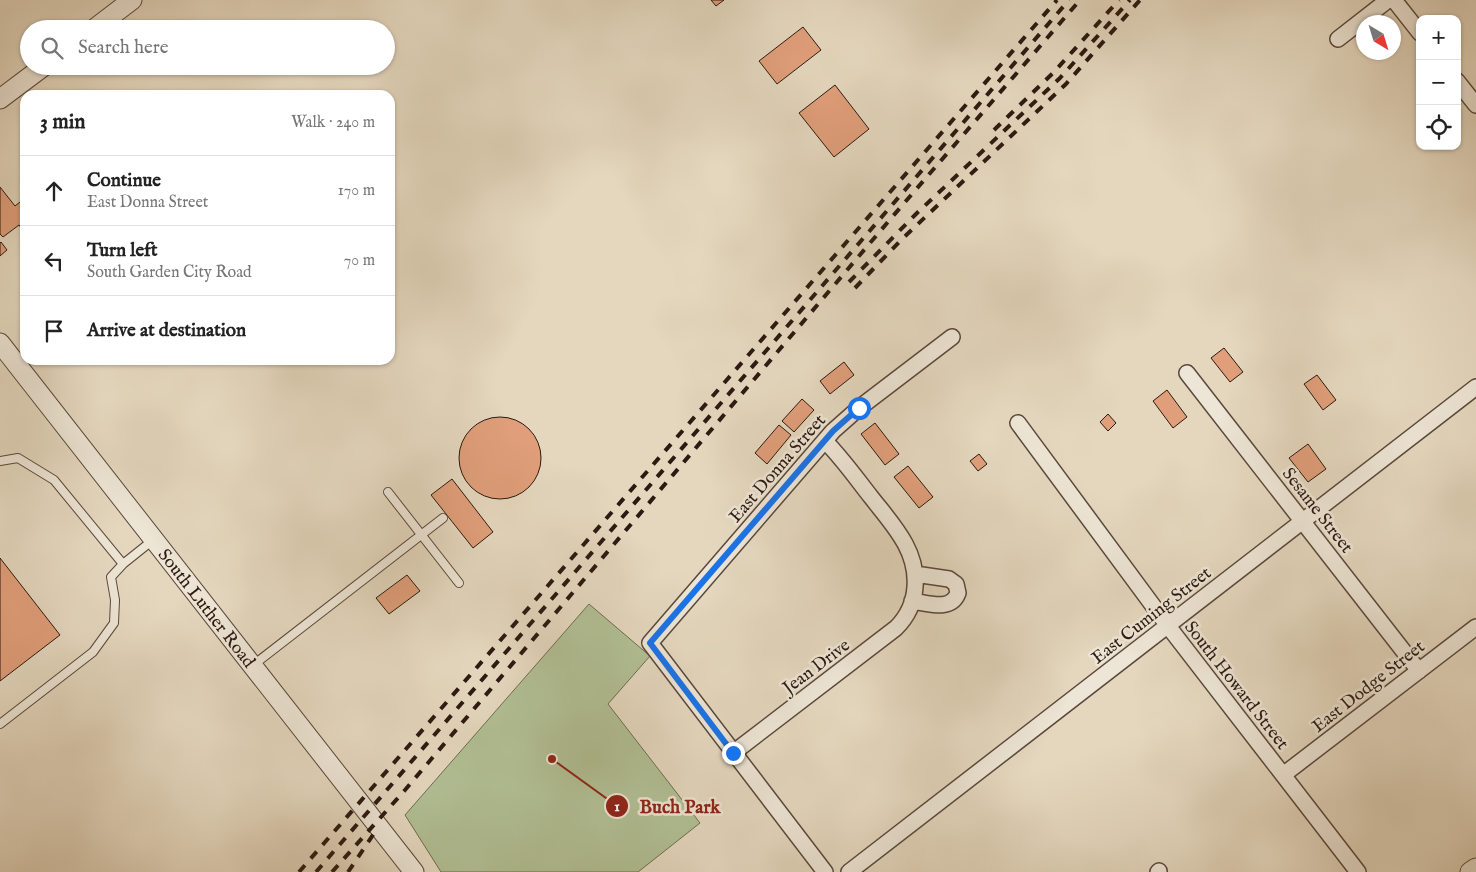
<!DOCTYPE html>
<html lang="en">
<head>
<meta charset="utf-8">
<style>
	:root { --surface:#fff; --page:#f6f6f6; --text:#222; --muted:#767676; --line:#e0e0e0 }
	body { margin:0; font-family:"IM FELL English",serif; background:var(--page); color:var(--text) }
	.controls { position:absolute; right:15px; top:15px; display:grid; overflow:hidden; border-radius:10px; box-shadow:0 1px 4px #0004 }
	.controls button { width:45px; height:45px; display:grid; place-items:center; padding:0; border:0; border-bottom:1px solid var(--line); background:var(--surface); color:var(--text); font:25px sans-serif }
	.compass { position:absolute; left:1356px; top:15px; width:45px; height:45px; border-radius:50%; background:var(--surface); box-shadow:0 1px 4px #0004; rotate:142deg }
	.stop { position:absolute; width:15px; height:15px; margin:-11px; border:4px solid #1a73e8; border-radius:50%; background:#fff }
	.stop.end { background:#1a73e8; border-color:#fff; box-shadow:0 1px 5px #0008 }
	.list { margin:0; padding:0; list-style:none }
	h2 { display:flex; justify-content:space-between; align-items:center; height:65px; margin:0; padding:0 20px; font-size:21px }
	h2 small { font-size:16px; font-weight:400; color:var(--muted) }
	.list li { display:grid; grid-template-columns:32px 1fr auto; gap:15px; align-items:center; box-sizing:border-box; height:70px; padding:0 20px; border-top:1px solid var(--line) }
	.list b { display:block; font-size:19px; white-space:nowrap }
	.list p { margin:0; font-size:16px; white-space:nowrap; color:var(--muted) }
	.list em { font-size:16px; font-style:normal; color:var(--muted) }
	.icon { flex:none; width:28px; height:28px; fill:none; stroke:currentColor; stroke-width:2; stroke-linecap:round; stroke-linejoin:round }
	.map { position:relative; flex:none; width:1476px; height:872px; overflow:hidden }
	.search { position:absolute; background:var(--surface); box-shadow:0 1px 4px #0004; left:20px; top:20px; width:375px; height:55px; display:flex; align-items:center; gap:12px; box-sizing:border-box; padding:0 18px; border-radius:28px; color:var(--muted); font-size:19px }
	.panel { position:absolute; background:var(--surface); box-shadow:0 1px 4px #0004; left:20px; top:90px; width:375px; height:275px; border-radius:15px }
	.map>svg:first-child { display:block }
	.green { fill:#b1bf94; stroke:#6e6c52 }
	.building { fill:#e09f7a; stroke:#2c1911 }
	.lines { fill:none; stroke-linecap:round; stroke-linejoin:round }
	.service-casing { stroke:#5a483c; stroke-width:10 }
	.minor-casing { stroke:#5a483c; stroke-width:18 }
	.tertiary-casing { stroke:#5a483c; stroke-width:21 }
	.service { stroke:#ede5d5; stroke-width:8 }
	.minor { stroke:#ede5d5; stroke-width:15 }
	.tertiary { stroke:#ede5d5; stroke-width:19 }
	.rail { stroke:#2c1911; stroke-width:4; stroke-dasharray:9 9; stroke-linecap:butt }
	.route { stroke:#1a73e8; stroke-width:6 }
	.labels { text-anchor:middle; stroke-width:5; stroke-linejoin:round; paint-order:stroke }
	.street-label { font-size:18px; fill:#2c1911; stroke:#ede5d5 }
	.leader { fill:none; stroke:#8f2418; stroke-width:2 }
	.callout-dot { fill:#8f2418; stroke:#ede5d5; stroke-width:2 }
	.mark-label { font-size:15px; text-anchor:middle; font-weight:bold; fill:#fff }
	.callout-label { font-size:19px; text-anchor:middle; font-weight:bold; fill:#8f2418; stroke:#ede5d5; stroke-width:5; stroke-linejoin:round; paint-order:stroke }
</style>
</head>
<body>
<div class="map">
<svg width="1476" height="872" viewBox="0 0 1476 872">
	<rect width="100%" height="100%" fill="#e4d7be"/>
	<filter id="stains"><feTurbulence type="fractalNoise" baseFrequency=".004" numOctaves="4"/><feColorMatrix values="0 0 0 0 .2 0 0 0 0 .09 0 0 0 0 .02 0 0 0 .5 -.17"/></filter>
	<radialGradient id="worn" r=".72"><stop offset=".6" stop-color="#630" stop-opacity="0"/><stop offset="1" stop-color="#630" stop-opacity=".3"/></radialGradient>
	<path class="green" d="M589,604L650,656L608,704L700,823L638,872H441L405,815Z"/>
	<path class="building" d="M711,0H724L716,6Z
		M803,27L821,50L777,84L759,61Z
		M835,85L869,129L834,157L799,113Z
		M0,187L15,206L25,198V233L19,225L3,237L0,234Z
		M1,242L7,250L0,256V243Z
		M1224,348L1243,372L1230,382L1211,358Z
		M844,362L854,375L830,394L820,381Z
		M1317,375L1336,400L1323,410L1304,384Z
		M1167,390L1187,417L1173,428L1153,401Z
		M802,399L814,410L794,432L782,421Z
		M1108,414L1116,423L1108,431L1100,422Z
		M459 458a41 41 0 1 1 82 0a41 41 0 1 1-82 0Z
		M875,423L899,454L885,465L861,434Z
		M779,425L791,435L767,464L755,453Z
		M1308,444L1326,469L1308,482L1289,458Z
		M979,454L987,464L978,471L970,461Z
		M908,466L933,497L919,508L894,477Z
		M452,479L493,532L473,548L431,495Z
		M0,558L60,635L0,681Z
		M407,575L420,591L389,614L376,598Z"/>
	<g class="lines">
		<g class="service-casing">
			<path id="service" d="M0,461L18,458L54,480L123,564
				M388,492L459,583
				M252,666L443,518
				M0,724L93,652L114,623L115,600L111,577L123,564L153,540"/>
		</g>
		<g class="minor-casing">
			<path id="minor" d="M1394,0L1420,33
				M1338,39L1388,0
				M1457,81L1476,105
				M1187,373L1419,671
				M1018,423L1168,626L1358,872
				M912,601C928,603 951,612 958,593L956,584L949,579L915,574
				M733,753L896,628C907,617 914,603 915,587C918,550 892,524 871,497C856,478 842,458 825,441
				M1283,775L1476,627
				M825,872L650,643L833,431L859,408L952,337
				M849,872L1476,387
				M1158,872L1159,871"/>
		</g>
		<g class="tertiary-casing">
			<path id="tertiary" d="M94,29L132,0
				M0,99L44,66
				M0,343L414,872
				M1470,872L1476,868"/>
		</g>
		<use href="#service" class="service"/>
		<use href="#minor" class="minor"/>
		<use href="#tertiary" class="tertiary"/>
		<path class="rail" d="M994,130L1054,72L1119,0
			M849,282L916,214L1060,78L1130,0
			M855,288L901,240L1066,84L1140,0
			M299,872L1057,0
			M316,872L1069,0
			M332,872L405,790L893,216L1080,0
			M348,872L377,829"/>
	</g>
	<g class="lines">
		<path class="route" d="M733,753L650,643L833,431L859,408"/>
	</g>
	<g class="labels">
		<g class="street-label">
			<text transform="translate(777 468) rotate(-49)" y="6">East Donna Street</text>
			<text transform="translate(1318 510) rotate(52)" y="6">Sesame Street</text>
			<text transform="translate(207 608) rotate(52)" y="6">South Luther Road</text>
			<text transform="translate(1151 615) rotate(-38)" y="6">East Cuming Street</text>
			<text transform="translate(816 666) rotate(-37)" y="6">Jean Drive</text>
			<text transform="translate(1237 685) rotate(52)" y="6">South Howard Street</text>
			<text transform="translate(1368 686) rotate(-38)" y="6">East Dodge Street</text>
		</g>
	</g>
	<path class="leader" d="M552 759L617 806"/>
	<g class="callout-dot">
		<circle cx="552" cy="759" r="5"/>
		<circle cx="617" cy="806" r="12"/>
	</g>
	<g class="mark-label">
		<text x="617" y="811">1</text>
	</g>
	<g class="callout-label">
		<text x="680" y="813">Buch Park</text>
	</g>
	<rect width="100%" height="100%" filter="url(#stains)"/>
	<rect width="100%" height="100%" fill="url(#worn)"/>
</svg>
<div class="controls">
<button>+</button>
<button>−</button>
<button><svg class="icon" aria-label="locate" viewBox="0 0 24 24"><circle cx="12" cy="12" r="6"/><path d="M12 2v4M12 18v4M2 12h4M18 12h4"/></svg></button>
</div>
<svg class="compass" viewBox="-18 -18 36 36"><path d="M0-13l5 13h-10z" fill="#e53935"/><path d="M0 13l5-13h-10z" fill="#767676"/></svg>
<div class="stop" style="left:859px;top:408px"></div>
<div class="stop end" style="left:733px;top:753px"></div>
<div class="search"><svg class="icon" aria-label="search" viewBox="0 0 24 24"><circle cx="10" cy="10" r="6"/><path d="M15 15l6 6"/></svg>Search here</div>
<section class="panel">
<h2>3 min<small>Walk · 240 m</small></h2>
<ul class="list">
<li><svg class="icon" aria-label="ahead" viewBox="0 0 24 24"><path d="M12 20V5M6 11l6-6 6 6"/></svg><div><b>Continue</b><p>East Donna Street</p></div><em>170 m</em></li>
<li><svg class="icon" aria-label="left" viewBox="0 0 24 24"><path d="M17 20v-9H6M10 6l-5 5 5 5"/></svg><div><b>Turn left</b><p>South Garden City Road</p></div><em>70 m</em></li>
<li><svg class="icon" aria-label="arrive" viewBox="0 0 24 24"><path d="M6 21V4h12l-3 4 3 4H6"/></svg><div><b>Arrive at destination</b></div></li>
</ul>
</section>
</div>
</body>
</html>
